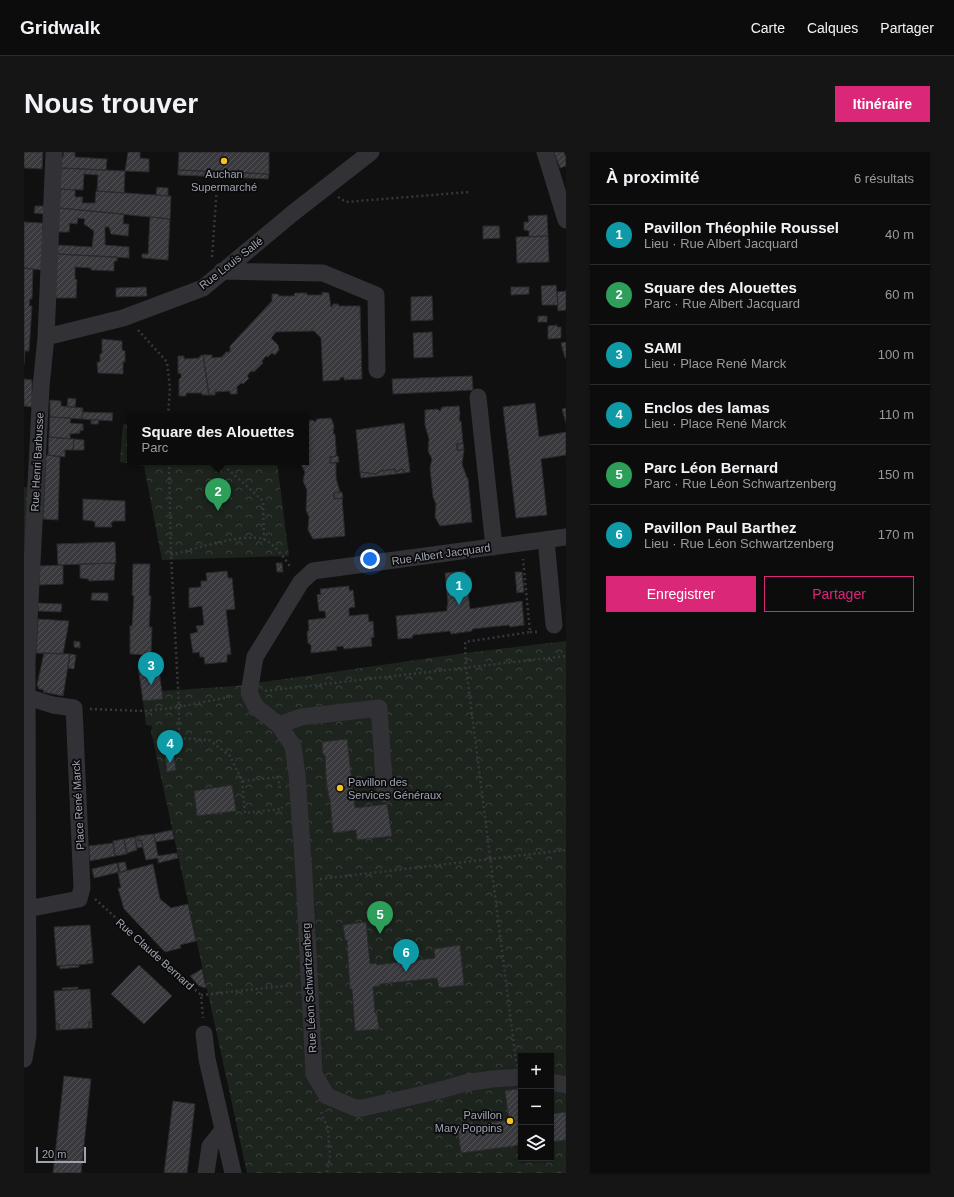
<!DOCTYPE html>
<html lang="fr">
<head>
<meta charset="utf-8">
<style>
	:root { --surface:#0c0c0d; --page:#151516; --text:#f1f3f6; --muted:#9a9b9d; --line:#2c2c2e; --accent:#db2777 }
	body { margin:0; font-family:Arial,sans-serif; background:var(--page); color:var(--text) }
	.controls { position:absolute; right:12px; bottom:12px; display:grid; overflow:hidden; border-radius:0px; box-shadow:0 1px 3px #0004 }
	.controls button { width:36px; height:36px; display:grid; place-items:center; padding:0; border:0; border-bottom:1px solid var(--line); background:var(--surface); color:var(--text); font:20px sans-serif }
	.scale { position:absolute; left:12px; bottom:10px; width:50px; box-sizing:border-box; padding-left:4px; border:2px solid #a0a4b2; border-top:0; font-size:11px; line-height:14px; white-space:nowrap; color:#a0a4b2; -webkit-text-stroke:3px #0b0b0c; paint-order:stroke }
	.you { position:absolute; left:346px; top:407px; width:14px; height:14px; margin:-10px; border:3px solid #fff; border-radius:50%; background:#1a73e8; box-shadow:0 0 0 6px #1a73e833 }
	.badge { display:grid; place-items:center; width:26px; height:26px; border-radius:50%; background:var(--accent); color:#fff; font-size:13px; font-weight:700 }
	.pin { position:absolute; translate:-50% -33px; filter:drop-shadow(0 1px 2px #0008) }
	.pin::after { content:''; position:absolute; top:21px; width:14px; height:12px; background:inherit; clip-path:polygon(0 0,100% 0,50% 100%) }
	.popup { position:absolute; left:103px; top:261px; width:182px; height:52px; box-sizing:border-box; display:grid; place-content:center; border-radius:0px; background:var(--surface); filter:drop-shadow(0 1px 3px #0005); font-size:13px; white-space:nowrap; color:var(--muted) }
	.popup b { font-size:15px; color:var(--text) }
	.popup::after { content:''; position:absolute; left:50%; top:100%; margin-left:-8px; border:8px solid transparent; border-top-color:var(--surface) }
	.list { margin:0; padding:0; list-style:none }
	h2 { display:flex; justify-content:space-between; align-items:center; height:52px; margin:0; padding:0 16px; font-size:17px }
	h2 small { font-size:13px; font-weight:400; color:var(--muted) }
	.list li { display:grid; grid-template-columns:26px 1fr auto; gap:12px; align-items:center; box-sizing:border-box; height:60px; padding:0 16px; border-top:1px solid var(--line) }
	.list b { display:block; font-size:15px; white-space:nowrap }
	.list p { margin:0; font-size:13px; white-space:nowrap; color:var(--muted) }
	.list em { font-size:13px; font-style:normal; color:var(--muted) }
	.actions { display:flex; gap:8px; padding:12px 16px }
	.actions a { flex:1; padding:9px 0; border:1px solid var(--accent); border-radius:0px; text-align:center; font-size:14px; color:var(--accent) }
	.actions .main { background:var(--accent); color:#fff }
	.icon { flex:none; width:22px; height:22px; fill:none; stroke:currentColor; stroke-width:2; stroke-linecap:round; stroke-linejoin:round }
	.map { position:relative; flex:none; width:542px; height:1021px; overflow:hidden; border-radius:0px }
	header { display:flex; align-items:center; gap:24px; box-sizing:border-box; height:56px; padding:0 20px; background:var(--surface); border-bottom:1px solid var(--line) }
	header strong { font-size:19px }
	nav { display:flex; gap:22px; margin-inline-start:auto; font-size:14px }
	.intro { display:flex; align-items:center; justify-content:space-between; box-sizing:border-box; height:96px; padding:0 24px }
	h1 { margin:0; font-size:28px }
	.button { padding:10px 18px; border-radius:0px; background:var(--accent); color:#fff; font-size:14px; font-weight:700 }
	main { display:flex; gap:24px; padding:0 24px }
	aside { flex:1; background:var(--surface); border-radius:0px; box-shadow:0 1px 3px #0004 }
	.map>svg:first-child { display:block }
	.forest { fill:url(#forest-crowns); fill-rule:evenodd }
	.building { fill:url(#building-hatch); stroke:#2a2a2d }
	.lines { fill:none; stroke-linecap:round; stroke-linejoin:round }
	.path { stroke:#37383d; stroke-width:2.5; stroke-dasharray:2 3; stroke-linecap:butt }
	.minor { stroke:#313136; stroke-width:17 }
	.poi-dot { fill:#f4c225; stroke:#0b0b0c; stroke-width:1.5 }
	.labels { text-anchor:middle; stroke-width:3.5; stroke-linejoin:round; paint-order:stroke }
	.poi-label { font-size:11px; fill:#a0a4b2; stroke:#0b0b0c }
	.street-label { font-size:11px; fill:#a0a4b2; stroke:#0b0b0c }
</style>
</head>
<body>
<header>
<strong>Gridwalk</strong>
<nav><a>Carte</a><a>Calques</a><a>Partager</a></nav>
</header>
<div class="intro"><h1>Nous trouver</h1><a class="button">Itinéraire</a></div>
<main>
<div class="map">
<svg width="542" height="1021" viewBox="0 0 542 1021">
	<defs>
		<pattern id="forest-crowns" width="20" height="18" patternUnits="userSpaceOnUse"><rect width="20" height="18" fill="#1c241d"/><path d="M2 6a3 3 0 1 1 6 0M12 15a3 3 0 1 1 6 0" fill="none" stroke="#3a413b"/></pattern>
		<pattern id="building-hatch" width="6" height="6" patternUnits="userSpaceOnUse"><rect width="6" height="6" fill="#3a3a3e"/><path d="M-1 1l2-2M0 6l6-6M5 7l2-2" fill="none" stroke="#535458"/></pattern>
	</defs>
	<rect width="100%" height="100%" fill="#101011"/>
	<path class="forest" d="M106,271V310H253L265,404L138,408L120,314L96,310L99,272Z
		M0,335L8,336L0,398Z
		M542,489V1021H223L127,579L128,574L122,573L119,549L139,547L138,539L211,534L441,501ZM497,904H527V1006H497Z"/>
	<path class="building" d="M0,0H19L18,17L0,16Z
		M40,0H51V5L83,7L82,18L37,16V5H39Z
		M104,0H116V6L125,7V20L101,19Z
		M155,0H245V22L154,18Z
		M530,0H540L542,5V14L536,16Z
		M37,16L101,19L100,41L73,39L74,23L60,22L59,38L35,37Z
		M154,18L245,22L244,27L154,23Z
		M133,35L144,36V44L132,43Z
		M35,37L51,38V45H59L58,51H71L72,39L147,44L146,67L35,56L37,37Z
		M11,54H20V62L10,61Z
		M35,56L100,62L99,72H105L104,84L87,82L85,75H81V93L105,95V106L33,102L34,93L68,95L70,79L60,72L61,67L54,66L53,72L46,71L45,80H34Z
		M523,63L524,84L505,85V79L500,78V70H505L504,64Z
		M126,65L146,67L144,108L118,106V102H124Z
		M0,70L19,71L18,118L0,116Z
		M459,74H475L476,86L459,87Z
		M524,84L525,110L493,111L492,85Z
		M33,102L93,105V109H90V119L67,118V116L51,115V127L53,128L52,146H31Z
		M0,116L9,117L8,147H6L5,154H8L5,199H1L0,212Z
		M532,133L534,153H518L517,134Z
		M122,135L123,144L92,145V136Z
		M487,135H505V142L487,143Z
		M542,139V158L534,159L533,140Z
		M298,140L305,141L307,155H308L309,152H314L315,154H336L338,227L320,228V225L316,226V228L299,229L297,186L290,179L252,180L247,186L254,193L255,198L251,203L248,201L244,205L242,204L238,209L239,211L230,220L227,219L223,224L225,226L219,232L217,231L213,235V242H206V239L191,240V243H185L179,203H188V206L198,205L202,200H206V194L248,149V142H254L255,144H270L271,141H283V143H298Z
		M408,144L409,168L387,169V145Z
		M514,164H523V170H514Z
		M533,173V175H537V186L524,187V174Z
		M408,180L409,205L390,206L389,181Z
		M78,187L98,189V198L101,199V210H99V222L74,221L73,210H76V202L78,201Z
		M542,190V206H541L537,191Z
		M179,203L185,243H178V241H162V244H155V227L157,226V222L154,221V204H160V207L175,206L176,204Z
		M448,224L449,238L369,242L368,227Z
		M0,227L8,228V255L0,254Z
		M44,246L52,247L51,255H43Z
		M26,248L37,249V254L59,256L58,267L26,265Z
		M511,251L515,285L542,280V303L517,307L523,363L492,366L479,255Z
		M435,254L436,261L435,269H437L439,291L433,292V298H440L438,312L443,326H444L448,370L416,374L411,365L412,352L409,345L406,316L408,307L404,299L405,287L401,273V258L413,257L416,259L418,255Z
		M542,256V271L538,257Z
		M59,260L89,261L88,269L58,267Z
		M26,265L47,266L46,271L59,272V279L56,278V281L46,282V287L25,285Z
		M307,266L310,274L309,282H311L312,296V304L306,305V311H312V326L316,340L310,341V347L318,346L321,384L289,387L284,378L285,365L282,358L283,338L279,329L281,320L277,312V310H282V269L288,268L291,270L293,267Z
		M67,268H75L74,272H67Z
		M380,271L386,320L380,321L379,317L371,320V317L357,319L351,322L336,320L332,278Z
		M25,285L50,287L49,298H41V305L24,303Z
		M50,287L60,288V298H49Z
		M439,291L440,298H433V292Z
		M24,303L36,305L34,368L19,367L22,304Z
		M312,304H314L315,310L306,311V305Z
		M371,317V320L379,317L380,321L337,326L336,320L351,322L357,319Z
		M316,340H318L319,346L310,347V341Z
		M59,347L101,349V369H90L87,371L88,375H71V370L69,369L59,368Z
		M91,390L92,411L34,413L33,392Z
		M91,411L90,428L65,429L64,427L56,426V412Z
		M252,411H258L259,420H253Z
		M109,412H126L125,444H127L125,475H128L127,503L106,502V474H108L110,444L108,443Z
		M39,413V432L15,433L16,414Z
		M203,419L204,426H208L211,457L202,458L207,502L203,503V510L181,512L180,505H176L175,500L169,501L166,482L174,480L172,474L180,473L178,454L165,456V436L177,435V429H183L182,421Z
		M441,419L446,457L498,449L500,473L486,475L485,473L448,477V479L427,482L426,479L389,483L388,486L374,487L372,464L423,459V454L424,452L421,421Z
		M491,420H498L500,440L493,441Z
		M325,434V439L329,438L331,455L325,456V464L344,462L345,470L349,469L350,485L347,486L348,494L320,497L319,494L312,495L313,498L287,501V493L284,491L283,480L285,478L284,468L302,466L301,459H295L293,443L297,442L296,437Z
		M68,441H84V449L67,448Z
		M14,451L38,452L37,460L14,459Z
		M14,467L45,469L39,502L12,501Z
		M50,489L56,490V496L50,495Z
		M20,501L46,502L39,544L19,540L20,538L15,537L13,533Z
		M46,502L52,503L50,517L44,516Z
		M134,511L139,547L119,549L114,514Z
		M323,587L331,656L363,652L368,684L333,688L332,678L309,681L306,647L305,646L302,626L301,603L299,602L298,590Z
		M141,603H150L152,618L143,620Z
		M208,633L212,659L173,664L170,639Z
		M148,678L150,687L131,690L130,682Z
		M130,682L134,704L153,701L154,706L134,711V706L122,708L117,688L114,689L113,684Z
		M113,684L114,689L117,688L119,695L113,696L111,685Z
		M111,685L113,698L103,701L100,687Z
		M100,687L103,702L91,704L89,689Z
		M89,691L91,704L66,709L65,694Z
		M101,710L103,718L96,720L94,711Z
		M93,711L95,720L70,726L68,717Z
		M129,712L136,747L147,756L164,752L172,789L156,793L157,796L141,800L100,757L94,736H97L94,721Z
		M342,770L346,812L352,811L353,813L376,810L385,811L386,809L411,806L410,797L436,793L440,833L415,836L413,826L356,832L355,834L349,835L351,861L353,862L355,877L331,879L328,837H326L323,788H321L319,773Z
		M66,773L69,808L63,809V812L33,814L30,775Z
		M69,808V811L63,812V809Z
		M46,813H55V815L36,817V814Z
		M115,813L148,844L120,872L87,842Z
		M178,817L182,836L175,834L166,824Z
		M54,835V837L39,838L38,836Z
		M66,837L68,870H65V876L35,878V872H32L30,839Z
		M65,870H68V876H65Z
		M32,872H35V878H32Z
		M40,924L67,927L57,1021H29Z
		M497,936V993L437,1001L433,972L448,970L449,973L485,968L481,939Z
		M149,949L171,952L163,1021H140Z
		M542,960V988L527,990V962Z"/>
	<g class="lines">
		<path class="path" d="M314,45L322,50L446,40
			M188,105L193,34
			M114,178L143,210L146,236L144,264
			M145,310L147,403L155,555L209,544
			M196,310L239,349L240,387
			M147,403C171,397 217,381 239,387C249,390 262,408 267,416
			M506,480H515
			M241,539L542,504
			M66,557L120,559L155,555V586L185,588L206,604L218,629L254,625L256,638
			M218,629L221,661L258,657V655
			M296,727L542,698
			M71,747L177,843L179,866
			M177,843L270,833
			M492,909L442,515L441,490L506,480L499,407
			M297,960L304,977L306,1004L303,1021"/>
		<path class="minor" d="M521,0L542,68
			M198,119L299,121L352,143L353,218
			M22,185L99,166L179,136L269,61L347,0
			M454,245L470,395
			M522,388L530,473
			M3,545L29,553L50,556L58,736L55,747L3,757
			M255,573L277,565L355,556L361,642
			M180,882L183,907L209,1021
			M0,907L4,884L3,509L17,235L22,185L30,0
			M497,925L468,927L441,931L417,938L334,957L303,944L290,922L280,723L273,623L269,594L255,573L232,555L225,541L231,505L277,430L289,419L542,385
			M527,930L542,933
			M182,1021L186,994L199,978"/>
	</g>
	<g class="poi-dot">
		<circle cx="200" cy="9" r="4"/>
		<circle cx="316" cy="636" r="4"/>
		<circle cx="486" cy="969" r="4"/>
	</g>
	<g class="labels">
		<g class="poi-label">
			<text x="200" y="26">Auchan<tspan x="200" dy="13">Supermarché</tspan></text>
			<text x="324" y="634" text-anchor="start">Pavillon des<tspan x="324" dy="13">Services Généraux</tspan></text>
			<text x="478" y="967" text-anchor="end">Pavillon<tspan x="478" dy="13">Mary Poppins</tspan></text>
		</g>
		<g class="street-label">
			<text transform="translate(207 111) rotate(-38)" y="4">Rue Louis Sallé</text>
			<text transform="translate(13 310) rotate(-87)" y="4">Rue Henri Barbusse</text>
			<text transform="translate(417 402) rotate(-8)" y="4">Rue Albert Jacquard</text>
			<text transform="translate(54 653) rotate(-93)" y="4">Place René Marck</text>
			<text transform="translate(131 802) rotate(42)" y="4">Rue Claude Bernard</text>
			<text transform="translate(285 836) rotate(-93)" y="4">Rue Léon Schwartzenberg</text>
		</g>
	</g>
</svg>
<div class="controls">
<button>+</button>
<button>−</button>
<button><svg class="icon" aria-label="layers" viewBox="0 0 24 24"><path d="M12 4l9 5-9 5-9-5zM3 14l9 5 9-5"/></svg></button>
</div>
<div class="scale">20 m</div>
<div class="you"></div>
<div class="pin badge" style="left:435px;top:453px;background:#0f9aa8">1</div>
<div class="pin badge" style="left:194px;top:359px;background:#2e9e5b">2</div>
<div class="popup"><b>Square des Alouettes</b>Parc</div>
<div class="pin badge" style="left:127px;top:533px;background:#0f9aa8">3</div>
<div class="pin badge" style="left:146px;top:611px;background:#0f9aa8">4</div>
<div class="pin badge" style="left:356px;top:782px;background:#2e9e5b">5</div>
<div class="pin badge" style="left:382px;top:820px;background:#0f9aa8">6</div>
</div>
<aside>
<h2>À proximité<small>6 résultats</small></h2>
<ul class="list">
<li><span class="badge" style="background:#0f9aa8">1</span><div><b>Pavillon Théophile Roussel</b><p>Lieu · Rue Albert Jacquard</p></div><em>40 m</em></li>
<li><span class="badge" style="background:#2e9e5b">2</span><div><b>Square des Alouettes</b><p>Parc · Rue Albert Jacquard</p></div><em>60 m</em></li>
<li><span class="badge" style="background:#0f9aa8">3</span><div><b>SAMI</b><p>Lieu · Place René Marck</p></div><em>100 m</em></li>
<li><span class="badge" style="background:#0f9aa8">4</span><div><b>Enclos des lamas</b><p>Lieu · Place René Marck</p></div><em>110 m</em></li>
<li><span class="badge" style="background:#2e9e5b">5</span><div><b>Parc Léon Bernard</b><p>Parc · Rue Léon Schwartzenberg</p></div><em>150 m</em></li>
<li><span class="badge" style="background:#0f9aa8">6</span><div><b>Pavillon Paul Barthez</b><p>Lieu · Rue Léon Schwartzenberg</p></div><em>170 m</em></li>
</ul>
<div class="actions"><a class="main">Enregistrer</a><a>Partager</a></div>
</aside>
</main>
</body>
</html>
